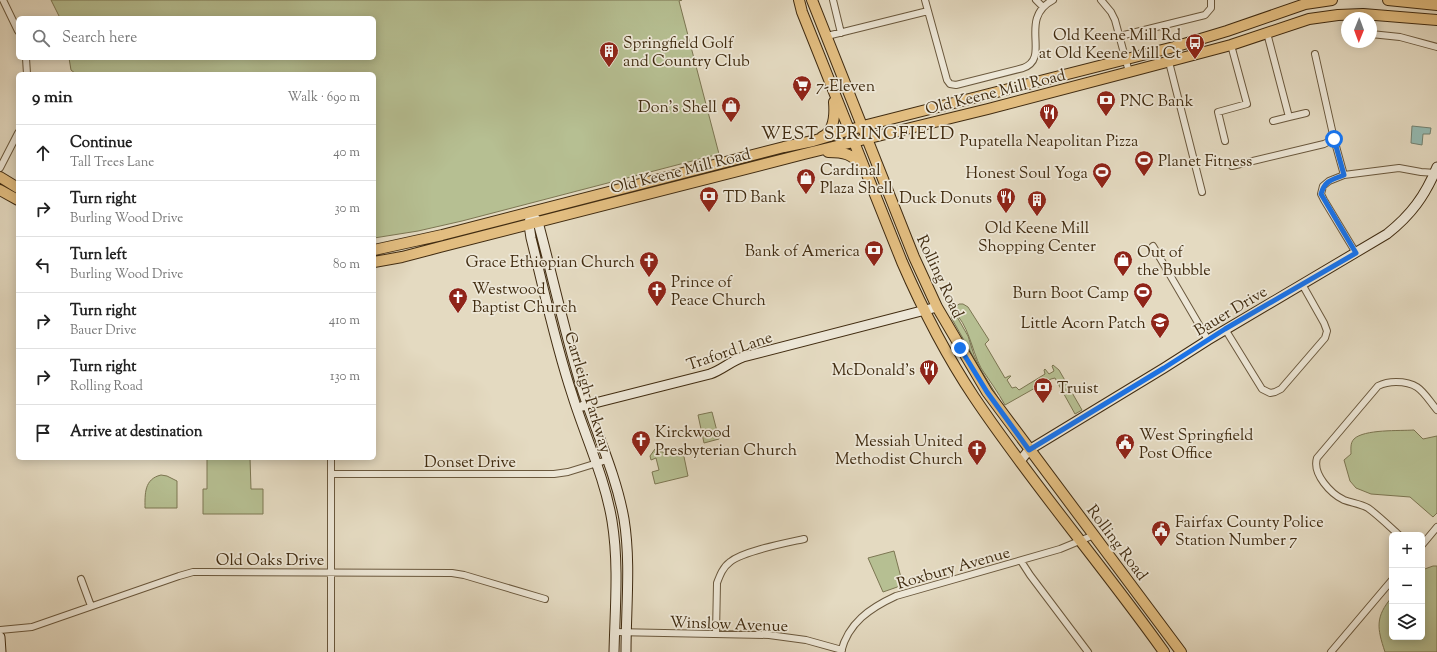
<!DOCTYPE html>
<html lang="en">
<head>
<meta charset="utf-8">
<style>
	:root { --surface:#fff; --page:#f2f2f2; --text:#222; --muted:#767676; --line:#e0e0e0 }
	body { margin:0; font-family:"Sorts Mill Goudy",serif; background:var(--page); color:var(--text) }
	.controls { position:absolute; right:12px; bottom:12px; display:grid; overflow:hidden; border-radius:6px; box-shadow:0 2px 10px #0003 }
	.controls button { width:36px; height:36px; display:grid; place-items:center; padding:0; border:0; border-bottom:1px solid var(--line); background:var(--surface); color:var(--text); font:20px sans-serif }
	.compass { position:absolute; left:1341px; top:12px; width:36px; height:36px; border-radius:50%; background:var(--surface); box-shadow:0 2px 10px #0003; rotate:181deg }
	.stop { position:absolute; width:12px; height:12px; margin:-9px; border:3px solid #1a73e8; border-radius:50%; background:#fff }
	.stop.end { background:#1a73e8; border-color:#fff; box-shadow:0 1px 4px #0008 }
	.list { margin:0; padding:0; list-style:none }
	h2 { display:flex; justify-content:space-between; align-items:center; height:52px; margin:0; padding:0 16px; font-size:17px }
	h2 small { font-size:13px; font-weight:400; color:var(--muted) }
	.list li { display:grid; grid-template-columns:26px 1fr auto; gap:12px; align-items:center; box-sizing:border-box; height:56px; padding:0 16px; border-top:1px solid var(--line) }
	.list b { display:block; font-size:15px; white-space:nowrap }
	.list p { margin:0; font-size:13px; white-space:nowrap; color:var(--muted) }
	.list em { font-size:13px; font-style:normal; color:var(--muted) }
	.icon { flex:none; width:22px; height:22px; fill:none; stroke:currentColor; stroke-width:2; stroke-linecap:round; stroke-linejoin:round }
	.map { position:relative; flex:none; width:1437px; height:652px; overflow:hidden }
	.search { position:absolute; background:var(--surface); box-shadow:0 2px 10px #0003; left:16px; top:16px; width:360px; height:44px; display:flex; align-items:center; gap:10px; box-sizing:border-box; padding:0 14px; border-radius:6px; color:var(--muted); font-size:15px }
	.panel { position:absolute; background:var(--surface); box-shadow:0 2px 10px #0003; left:16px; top:72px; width:360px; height:388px; border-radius:6px }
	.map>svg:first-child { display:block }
	.green { fill:#b6bf92; stroke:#7c7652 }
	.water { fill:#95bbb3; stroke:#738272 }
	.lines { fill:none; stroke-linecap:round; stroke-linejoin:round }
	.street-casing { stroke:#6a583d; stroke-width:8 }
	.secondary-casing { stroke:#412c11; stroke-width:11 }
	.primary-casing { stroke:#412c11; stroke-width:12 }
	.street { stroke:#ede7d7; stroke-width:6 }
	.secondary { stroke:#ede7d7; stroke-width:9 }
	.primary { stroke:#e2bd80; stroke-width:10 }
	.route { stroke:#1a73e8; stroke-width:5 }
	.labels { text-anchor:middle; stroke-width:3.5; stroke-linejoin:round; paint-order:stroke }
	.poi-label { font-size:16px; fill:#412c11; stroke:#ede7d7; text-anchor:start }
	.street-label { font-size:16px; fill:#412c11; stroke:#ede7d7 }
	.quarter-label { font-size:18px; letter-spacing:1px; fill:#412c11; stroke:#ede7d7 }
</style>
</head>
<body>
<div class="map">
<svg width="1437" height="652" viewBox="0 0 1437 652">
	<rect width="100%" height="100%" fill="#e4dac1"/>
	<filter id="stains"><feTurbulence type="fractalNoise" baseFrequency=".005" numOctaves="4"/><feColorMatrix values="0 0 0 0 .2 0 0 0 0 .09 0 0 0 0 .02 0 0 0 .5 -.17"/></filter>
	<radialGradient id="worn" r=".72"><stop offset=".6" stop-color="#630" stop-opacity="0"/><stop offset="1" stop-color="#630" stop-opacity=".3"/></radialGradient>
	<path class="green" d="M51,0H682L679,1L719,154L462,221L418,231L374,238V74H76L71,70L69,58H374V18H60Z
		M959,304H963L968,307L989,340L985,344L1005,378L1009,376H1011L1007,380L1012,388L1016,387L1019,390L1045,374L1044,370L1045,369L1049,374L1054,371L1052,366L1053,365L1059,370L1082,410L1075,414L1055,378L1051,379L1005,405C998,392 989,380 981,368C971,349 969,324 952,310Z
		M951,313L956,315L968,336L974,355L980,368L1002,404L996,397L952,319Z
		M712,412L719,439L704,443L698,415Z
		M1414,430L1423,439L1437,436V513L1433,517L1410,497L1371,494L1356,488L1350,481L1344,460L1351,454C1351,449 1350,443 1354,439C1364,429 1400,431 1414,430Z
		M655,449L667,454L683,452L688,476L655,484L652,472L659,470L656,458L651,460L650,456Z
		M207,458H250L251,489H263V514H203V489H207Z
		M161,475L167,476L177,481V508H145C145,494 144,479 161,475Z
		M894,551L903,585L883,592L868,558Z
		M1433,566H1437V652H1385C1377,628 1375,617 1392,597V637H1422V570Z"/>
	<path class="water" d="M1412,126L1431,128L1430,134H1423L1422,145L1411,143Z"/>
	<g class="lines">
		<g class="street-casing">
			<path id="street" d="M3,0L18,31
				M833,0L841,33
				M925,0L947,80L950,84L956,85L1023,68C1052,58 1017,19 1053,0
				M1036,0L1043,7
				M1101,0L1111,12L1115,20L1129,72
				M1267,33L1289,117L1306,113
				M1371,34L1400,37L1437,47
				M827,36L928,11
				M1120,36L1205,15L1211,8V0
				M1315,54L1334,139L1344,175
				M26,58L27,74
				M1169,62L1202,192
				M1273,121L1289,117
				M1225,141L1218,112L1247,104L1231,45
				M1232,166L1324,144L1334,139
				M0,168L18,133
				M1153,246L1208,340
				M1356,253L1324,200L1321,194L1323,186L1329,181L1344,175L1399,168L1421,172L1436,173
				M1225,329L1262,389L1270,393L1275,392L1281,389L1325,338L1327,331L1324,323L1302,284
				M331,474H554L568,472L607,460
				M1399,535C1389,526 1379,516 1368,508C1361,504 1352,503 1344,500C1331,494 1312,474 1317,458L1378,386C1384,383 1389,382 1396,382C1420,382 1423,393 1437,410
				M1422,545L1437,527
				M1021,561L1030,575L1088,652
				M81,579L91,606
				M0,630L32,627L179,576L193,572H203L452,573L464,575L545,599
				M614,632L769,635L806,640L842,650
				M716,634L717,583C720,575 723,567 730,562C743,551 786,543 804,539
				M331,652V458
				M841,652C848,623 870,608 896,596L1060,549L1094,535
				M1331,652L1392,580"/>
		</g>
		<g class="secondary-casing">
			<path id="secondary" d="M530,212L538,222C553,278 565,334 582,389C596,432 616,474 624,519C631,562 626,608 626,652
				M530,218L529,225L531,238C544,290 555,343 572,394C585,436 605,478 612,521C619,564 615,609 614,652
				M583,406L710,374C722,370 731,361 743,357L937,307
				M1020,461L1029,450L1164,368L1208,340L1387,234C1411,215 1425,196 1437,167
				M0,637L1,652"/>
		</g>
		<g class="primary-casing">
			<path id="primary" d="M799,0L802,12L902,262C922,308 946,355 974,397C1033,485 1103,566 1164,652
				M812,0L914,257L937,307L987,392L1181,652
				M1388,0L1437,5
				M822,137C835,131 835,114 834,102
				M828,152C845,152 851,154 863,166
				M0,177L18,188
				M0,190L18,200
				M374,250L442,235L784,147L813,141L863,126L1174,47L1227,31L1305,4L1332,0
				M374,262L402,257L440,247L804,154L988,109L1129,72L1231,45L1309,19L1338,15L1363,14L1437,20"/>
		</g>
		<use href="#street" class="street"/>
		<use href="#secondary" class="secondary"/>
		<use href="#primary" class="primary"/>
	</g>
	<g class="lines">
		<path class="route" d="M960,348L987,392L1029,450L1164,368L1225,329L1356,253L1321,194C1325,180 1332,180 1344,175L1334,139"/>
	</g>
	<defs>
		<g id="bus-pin" transform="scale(1)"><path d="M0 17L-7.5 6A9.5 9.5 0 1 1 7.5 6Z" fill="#8f2418" stroke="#ede7d7"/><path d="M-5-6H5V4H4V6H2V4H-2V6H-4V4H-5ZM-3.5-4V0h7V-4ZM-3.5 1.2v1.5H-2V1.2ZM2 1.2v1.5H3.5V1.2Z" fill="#fff"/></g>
		<g id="building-pin" transform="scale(1)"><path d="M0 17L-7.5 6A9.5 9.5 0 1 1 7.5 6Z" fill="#8f2418" stroke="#ede7d7"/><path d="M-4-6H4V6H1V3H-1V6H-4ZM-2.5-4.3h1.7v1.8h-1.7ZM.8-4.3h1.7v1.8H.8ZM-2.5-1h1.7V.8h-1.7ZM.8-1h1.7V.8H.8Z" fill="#fff"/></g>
		<g id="supermarket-pin" transform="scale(1)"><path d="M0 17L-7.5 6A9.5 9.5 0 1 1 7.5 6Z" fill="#8f2418" stroke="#ede7d7"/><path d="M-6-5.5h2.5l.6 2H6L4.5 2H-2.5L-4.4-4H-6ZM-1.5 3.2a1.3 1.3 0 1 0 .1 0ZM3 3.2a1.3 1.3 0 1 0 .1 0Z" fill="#fff"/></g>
		<g id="bank-pin" transform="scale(1)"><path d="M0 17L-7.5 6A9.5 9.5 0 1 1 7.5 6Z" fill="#8f2418" stroke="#ede7d7"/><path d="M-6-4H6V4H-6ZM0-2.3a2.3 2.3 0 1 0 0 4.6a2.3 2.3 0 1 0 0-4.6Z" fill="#fff"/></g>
		<g id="shop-pin" transform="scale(1)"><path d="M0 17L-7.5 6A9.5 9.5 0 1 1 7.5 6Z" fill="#8f2418" stroke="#ede7d7"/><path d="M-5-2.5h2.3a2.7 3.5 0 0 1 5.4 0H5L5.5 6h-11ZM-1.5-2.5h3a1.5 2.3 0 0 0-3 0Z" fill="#fff"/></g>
		<g id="restaurant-pin" transform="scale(1)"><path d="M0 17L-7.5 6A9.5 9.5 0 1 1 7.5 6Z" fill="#8f2418" stroke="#ede7d7"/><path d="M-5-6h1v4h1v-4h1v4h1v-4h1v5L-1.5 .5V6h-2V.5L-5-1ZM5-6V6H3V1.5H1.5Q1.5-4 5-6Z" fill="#fff"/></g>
		<g id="stadium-pin" transform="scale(1)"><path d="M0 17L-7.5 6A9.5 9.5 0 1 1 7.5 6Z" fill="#8f2418" stroke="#ede7d7"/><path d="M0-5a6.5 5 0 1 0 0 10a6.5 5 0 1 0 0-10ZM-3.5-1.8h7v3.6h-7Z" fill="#fff"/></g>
		<g id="church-pin" transform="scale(1)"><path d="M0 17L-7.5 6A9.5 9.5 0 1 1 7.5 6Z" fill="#8f2418" stroke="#ede7d7"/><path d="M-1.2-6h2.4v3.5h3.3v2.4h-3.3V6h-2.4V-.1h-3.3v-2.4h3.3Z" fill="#fff"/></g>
		<g id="school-pin" transform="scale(1)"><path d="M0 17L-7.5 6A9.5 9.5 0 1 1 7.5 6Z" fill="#8f2418" stroke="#ede7d7"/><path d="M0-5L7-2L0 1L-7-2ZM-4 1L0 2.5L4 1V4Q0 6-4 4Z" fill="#fff"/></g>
		<g id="civic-pin" transform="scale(1)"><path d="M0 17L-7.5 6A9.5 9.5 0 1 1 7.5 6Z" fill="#8f2418" stroke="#ede7d7"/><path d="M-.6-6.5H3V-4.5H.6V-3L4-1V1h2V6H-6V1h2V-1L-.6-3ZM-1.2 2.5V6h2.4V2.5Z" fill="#fff"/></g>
	</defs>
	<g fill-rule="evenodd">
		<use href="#bus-pin" x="1195" y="43"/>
		<use href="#building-pin" x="609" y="51"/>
		<use href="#supermarket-pin" x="802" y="85"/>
		<use href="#bank-pin" x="1106" y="100"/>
		<use href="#shop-pin" x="731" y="106"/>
		<use href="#restaurant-pin" x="1049" y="113"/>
		<use href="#stadium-pin" x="1144" y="160"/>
		<use href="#stadium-pin" x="1102" y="172"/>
		<use href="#shop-pin" x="806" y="178"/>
		<use href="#bank-pin" x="709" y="196"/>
		<use href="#restaurant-pin" x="1006" y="197"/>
		<use href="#building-pin" x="1037" y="200"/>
		<use href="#bank-pin" x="874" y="250"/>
		<use href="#shop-pin" x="1123" y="260"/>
		<use href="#church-pin" x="649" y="261"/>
		<use href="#church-pin" x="657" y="290"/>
		<use href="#stadium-pin" x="1143" y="292"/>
		<use href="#church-pin" x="458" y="297"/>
		<use href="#school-pin" x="1160" y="322"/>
		<use href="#restaurant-pin" x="929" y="369"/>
		<use href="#bank-pin" x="1043" y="387"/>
		<use href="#church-pin" x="641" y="440"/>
		<use href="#civic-pin" x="1125" y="443"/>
		<use href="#church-pin" x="977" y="449"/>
		<use href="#civic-pin" x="1161" y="530"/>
	</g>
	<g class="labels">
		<g class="poi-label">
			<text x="1181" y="40" text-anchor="end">Old Keene Mill Rd<tspan x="1181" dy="18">at Old Keene Mill Ct</tspan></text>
			<text x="623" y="48">Springfield Golf<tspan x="623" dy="18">and Country Club</tspan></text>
			<text x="816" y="91">7-Eleven</text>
			<text x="1120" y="106">PNC Bank</text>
			<text x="717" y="112" text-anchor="end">Don's Shell</text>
			<text x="1049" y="146" text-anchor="middle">Pupatella Neapolitan Pizza</text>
			<text x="1158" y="166">Planet Fitness</text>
			<text x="820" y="175">Cardinal<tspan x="820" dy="18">Plaza Shell</tspan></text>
			<text x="1088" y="178" text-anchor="end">Honest Soul Yoga</text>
			<text x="723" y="202">TD Bank</text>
			<text x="992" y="203" text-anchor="end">Duck Donuts</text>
			<text x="1037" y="233" text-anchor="middle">Old Keene Mill<tspan x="1037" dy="18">Shopping Center</tspan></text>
			<text x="860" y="256" text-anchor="end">Bank of America</text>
			<text x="1137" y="257">Out of<tspan x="1137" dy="18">the Bubble</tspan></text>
			<text x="635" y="267" text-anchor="end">Grace Ethiopian Church</text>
			<text x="671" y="287">Prince of<tspan x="671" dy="18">Peace Church</tspan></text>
			<text x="472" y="294">Westwood<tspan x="472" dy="18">Baptist Church</tspan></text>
			<text x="1129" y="298" text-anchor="end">Burn Boot Camp</text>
			<text x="1146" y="328" text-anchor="end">Little Acorn Patch</text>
			<text x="915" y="375" text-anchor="end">McDonald's</text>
			<text x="1057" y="393">Truist</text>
			<text x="655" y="437">Kirckwood<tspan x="655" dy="18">Presbyterian Church</tspan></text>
			<text x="1139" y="440">West Springfield<tspan x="1139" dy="18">Post Office</tspan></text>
			<text x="963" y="446" text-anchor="end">Messiah United<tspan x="963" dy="18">Methodist Church</tspan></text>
			<text x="1175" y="527">Fairfax County Police<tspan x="1175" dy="18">Station Number 7</tspan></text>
		</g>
		<g class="street-label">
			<text transform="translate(995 91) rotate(-14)" y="6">Old Keene Mill Road</text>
			<text transform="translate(680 170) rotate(-14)" y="6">Old Keene Mill Road</text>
			<text transform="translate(941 276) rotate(65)" y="6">Rolling Road</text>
			<text transform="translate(1230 310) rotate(-31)" y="6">Bauer Drive</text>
			<text transform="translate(729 350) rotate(-19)" y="6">Traford Lane</text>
			<text transform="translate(589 392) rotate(73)" y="6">Carrleigh Parkway</text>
			<text x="470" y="467">Donset Drive</text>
			<text transform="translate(1118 542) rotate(53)" y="6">Rolling Road</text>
			<text x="270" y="565">Old Oaks Drive</text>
			<text transform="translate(953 567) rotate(-16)" y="6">Roxbury Avenue</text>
			<text transform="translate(729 623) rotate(2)" y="6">Winslow Avenue</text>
		</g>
		<g class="quarter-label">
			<text x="858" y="139">WEST SPRINGFIELD</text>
		</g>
	</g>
	<rect width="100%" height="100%" filter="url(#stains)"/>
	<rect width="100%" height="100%" fill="url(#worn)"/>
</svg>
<div class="controls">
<button>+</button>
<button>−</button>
<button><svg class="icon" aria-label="layers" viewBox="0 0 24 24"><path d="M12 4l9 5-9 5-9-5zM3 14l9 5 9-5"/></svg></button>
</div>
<svg class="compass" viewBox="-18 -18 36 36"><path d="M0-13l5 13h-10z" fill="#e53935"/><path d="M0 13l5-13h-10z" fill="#767676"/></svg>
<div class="stop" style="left:1334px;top:139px"></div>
<div class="stop end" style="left:960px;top:348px"></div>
<div class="search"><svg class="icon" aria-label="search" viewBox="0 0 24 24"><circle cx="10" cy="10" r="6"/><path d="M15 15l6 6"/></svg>Search here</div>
<section class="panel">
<h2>9 min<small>Walk · 690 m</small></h2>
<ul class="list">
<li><svg class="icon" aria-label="ahead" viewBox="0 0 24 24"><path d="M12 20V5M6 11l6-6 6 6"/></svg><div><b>Continue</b><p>Tall Trees Lane</p></div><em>40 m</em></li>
<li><svg class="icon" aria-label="right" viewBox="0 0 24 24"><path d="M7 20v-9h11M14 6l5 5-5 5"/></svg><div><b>Turn right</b><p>Burling Wood Drive</p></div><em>30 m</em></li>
<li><svg class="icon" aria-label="left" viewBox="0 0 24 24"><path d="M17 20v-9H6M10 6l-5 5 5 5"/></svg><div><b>Turn left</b><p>Burling Wood Drive</p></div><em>80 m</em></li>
<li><svg class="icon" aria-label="right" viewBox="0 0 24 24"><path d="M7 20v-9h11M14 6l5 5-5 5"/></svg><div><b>Turn right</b><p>Bauer Drive</p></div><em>410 m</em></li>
<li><svg class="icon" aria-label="right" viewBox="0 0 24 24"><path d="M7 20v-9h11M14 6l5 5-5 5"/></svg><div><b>Turn right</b><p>Rolling Road</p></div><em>130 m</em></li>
<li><svg class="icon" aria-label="arrive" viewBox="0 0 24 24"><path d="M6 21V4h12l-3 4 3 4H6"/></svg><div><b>Arrive at destination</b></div></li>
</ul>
</section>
</div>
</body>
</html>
